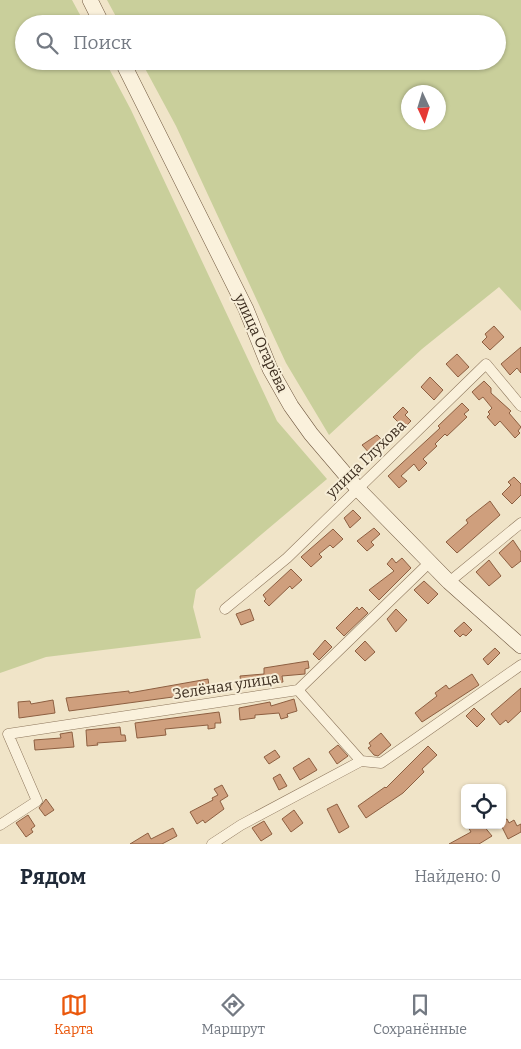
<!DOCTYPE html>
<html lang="ru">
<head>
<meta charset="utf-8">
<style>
	:root { --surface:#fff; --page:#f6f6f7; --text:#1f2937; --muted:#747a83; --line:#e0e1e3; --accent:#ea580c }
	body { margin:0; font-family:Bitter,serif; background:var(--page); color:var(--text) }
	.controls { position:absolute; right:15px; bottom:15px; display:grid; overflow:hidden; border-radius:8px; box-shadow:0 1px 4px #0004 }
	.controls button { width:45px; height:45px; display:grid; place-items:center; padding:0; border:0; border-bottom:1px solid var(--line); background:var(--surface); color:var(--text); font:25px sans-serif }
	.compass { position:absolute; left:401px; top:85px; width:45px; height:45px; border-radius:50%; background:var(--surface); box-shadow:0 1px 4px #0004; rotate:176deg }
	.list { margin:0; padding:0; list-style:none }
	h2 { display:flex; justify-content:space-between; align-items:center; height:65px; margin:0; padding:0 20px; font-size:21px }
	h2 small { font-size:16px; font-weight:400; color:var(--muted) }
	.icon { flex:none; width:28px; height:28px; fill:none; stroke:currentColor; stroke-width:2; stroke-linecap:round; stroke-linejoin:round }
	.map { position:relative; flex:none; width:521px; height:844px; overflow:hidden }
	.search { position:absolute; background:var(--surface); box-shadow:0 1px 4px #0004; left:15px; right:15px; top:15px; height:55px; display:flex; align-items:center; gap:12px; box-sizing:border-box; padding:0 18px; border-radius:28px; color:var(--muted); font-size:19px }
	.sheet { height:135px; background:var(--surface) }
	nav { display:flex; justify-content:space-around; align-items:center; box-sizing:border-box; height:70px; border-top:1px solid var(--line); background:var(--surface); font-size:14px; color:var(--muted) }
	nav a { display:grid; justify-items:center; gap:2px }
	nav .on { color:var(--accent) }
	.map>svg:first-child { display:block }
	.green { fill:#c9cf9b; fill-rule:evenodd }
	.building { fill:#cf9f7d; stroke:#8d5f41 }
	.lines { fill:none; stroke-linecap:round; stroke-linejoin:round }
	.street-casing { stroke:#8d765c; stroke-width:11 }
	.secondary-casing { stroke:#6f573f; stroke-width:16 }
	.street { stroke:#faf1dc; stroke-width:10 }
	.secondary { stroke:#faf1dc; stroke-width:15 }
	.labels { text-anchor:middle; stroke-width:4; stroke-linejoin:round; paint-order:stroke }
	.street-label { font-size:15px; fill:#3d2e20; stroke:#f7eed8 }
</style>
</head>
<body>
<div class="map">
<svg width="521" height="844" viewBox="0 0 521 844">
	<rect width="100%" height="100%" fill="#f0e4c8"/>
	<path class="green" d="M0,0H72L85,24H24V61H105L131,110L277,421L327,479L196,590L193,607L201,638L46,657L0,673Z
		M107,0H521V311L499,287L422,349L329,435L286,363L176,126L141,61H497V24H120ZM408,92H438V122H408Z"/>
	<path class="building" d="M494,326L504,337L490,350L482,342L487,337L485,334Z
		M521,347V373L517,368L510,375L501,364Z
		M457,354L469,367L458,377L446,364Z
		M430,377L443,390L434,400L421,387Z
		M484,381L491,388V393L511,411L509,413L521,427L518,431L520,433L515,438L500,421L495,426L487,417L490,414L488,412L492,408L483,397L479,400L472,392Z
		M462,403L469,410L464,414L467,417L447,436L445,434L435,444L437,446L423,459L427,463L419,471L414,464L401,476L407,481L399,488L388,476L440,428L438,426Z
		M403,407L408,412L405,415L411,421L404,428L393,417Z
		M377,435L386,444L372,456L362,445Z
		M514,477L521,484V495L512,504L502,494L511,485L508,482Z
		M490,501L500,515L457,553L446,542L468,523L466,520Z
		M353,510L361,518L350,528L344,518Z
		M374,528L380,534L371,542L374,545L367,551L357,541Z
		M333,529L343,539L333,548L330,545L319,554L322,557L311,567L301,557Z
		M513,540L521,552V561L512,568L499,553Z
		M392,558L396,563L402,558L411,568L379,600L369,590L394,571L387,564Z
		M489,560L501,576L489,586L476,572Z
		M291,569L302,580L292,589L290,586L269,606L264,601L266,599L263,595Z
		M424,581L438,594L428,604L414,590Z
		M357,607L359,610L362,607L368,613L344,636L336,628Z
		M250,609L254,620L241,625L236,614Z
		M396,609L407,620L396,632L387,619Z
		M464,622L472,630L466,636L463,634L460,637L454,631Z
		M325,640L332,647L319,660L313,654Z
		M365,641L375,652L365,661L355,651Z
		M495,648L500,653L488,665L483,659Z
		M308,661L309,668L305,669V674L282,676L283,682L243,688V684H241L240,676L264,674V668Z
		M472,674L479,685L422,722L415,713L437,696L435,693L446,685L449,689Z
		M208,679L210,692L69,711L66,698L129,691V693Z
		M521,688V711L508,723L506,720L500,725L491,714Z
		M294,699L297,711L287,714L288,717L281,719L279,713L255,715V718L240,720L239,708L270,702L271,706Z
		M53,700L55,713L19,718L18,702L30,701L31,704Z
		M474,708L485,719L477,727L466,716Z
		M219,712L221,723H215V728L208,729V725L165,729L166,735L137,738L135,723Z
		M120,727L121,735H125L126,741L97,743L98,745L87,746L86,730Z
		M72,732L74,747L35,750L34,740L61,738L60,734Z
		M381,733L391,745L378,756L374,755L368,748L371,746L369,743Z
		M338,745L348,756L337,764L329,752Z
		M428,746L437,755L422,769L424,772L403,793L366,818L358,806L385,787L386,788Z
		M275,750L280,757L269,764L264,757Z
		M309,758L317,770L300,780L293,768Z
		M280,774L287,786L279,790L273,778Z
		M222,785L228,796L220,801L224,809L205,823L203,820L197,824L190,812L213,800L212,798L218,795L214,789Z
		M46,799L54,810L45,816L39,808Z
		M337,804L349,827L339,833L327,809Z
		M294,810L303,823L291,832L282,819Z
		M28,815L35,826L31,829L33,832L26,837L16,823Z
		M507,819L509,823L514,820L517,826L521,824V832L508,839L502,827V821Z
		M264,821L272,834L261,841L252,828Z
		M467,825H483L492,836L479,844H449L471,832Z
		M173,828L177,836L162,844H130L148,833L151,839Z"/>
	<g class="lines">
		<g class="street-casing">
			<path id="street" d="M449,582L521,523
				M225,609L287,558L486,364L521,406
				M298,690L361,761
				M0,825L37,801L8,734L298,690L430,562
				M212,844L241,825L361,761L381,763L521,665"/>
		</g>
		<g class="secondary-casing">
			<path id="secondary" d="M90,0L102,24
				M122,61L246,309L270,369L291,406L311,434L357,488L449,582L521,646"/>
		</g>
		<use href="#street" class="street"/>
		<use href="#secondary" class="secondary"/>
	</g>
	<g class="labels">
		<g class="street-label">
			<text transform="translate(261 343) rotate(65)" y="5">улица Огарёва</text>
			<text transform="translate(366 459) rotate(-44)" y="5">улица Глухова</text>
			<text transform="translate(226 686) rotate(-9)" y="5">Зелёная улица</text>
		</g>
	</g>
</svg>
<div class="controls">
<button><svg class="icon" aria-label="locate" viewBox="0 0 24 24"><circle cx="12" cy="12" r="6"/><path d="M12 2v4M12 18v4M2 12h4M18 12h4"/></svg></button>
</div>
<svg class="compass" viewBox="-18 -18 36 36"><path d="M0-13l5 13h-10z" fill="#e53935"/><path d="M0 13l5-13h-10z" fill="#747a83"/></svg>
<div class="search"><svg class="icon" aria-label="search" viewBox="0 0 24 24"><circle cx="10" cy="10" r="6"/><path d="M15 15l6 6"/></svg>Поиск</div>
</div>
<section class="sheet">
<h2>Рядом<small>Найдено: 0</small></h2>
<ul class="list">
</ul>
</section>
<nav>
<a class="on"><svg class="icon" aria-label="map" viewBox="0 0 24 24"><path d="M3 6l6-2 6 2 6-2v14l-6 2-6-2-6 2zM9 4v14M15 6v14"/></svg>Карта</a>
<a><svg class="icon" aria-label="directions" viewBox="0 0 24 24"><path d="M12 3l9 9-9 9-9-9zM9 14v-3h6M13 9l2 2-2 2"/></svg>Маршрут</a>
<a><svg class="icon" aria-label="saved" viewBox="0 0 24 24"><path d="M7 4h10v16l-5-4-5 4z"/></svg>Сохранённые</a>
</nav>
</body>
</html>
